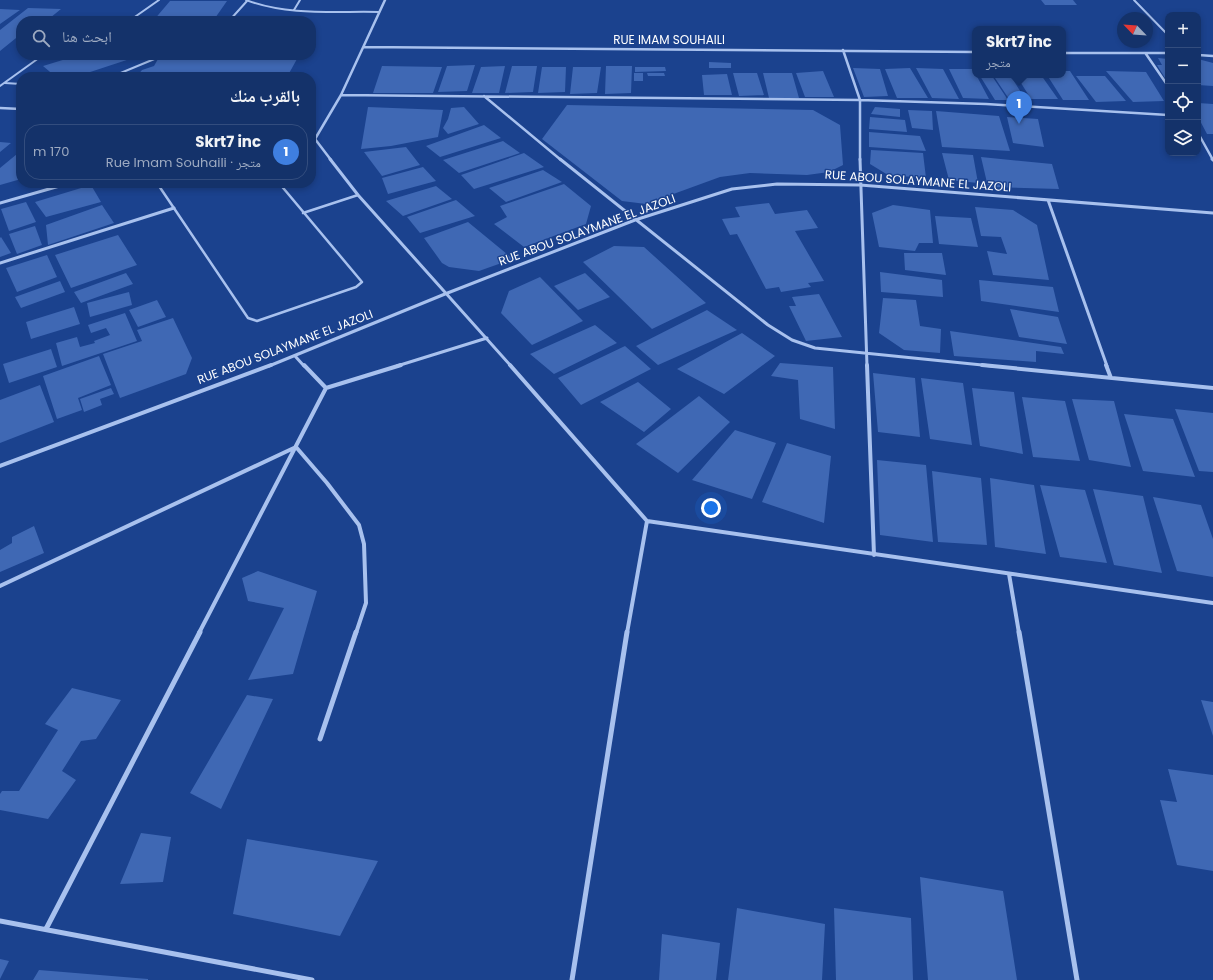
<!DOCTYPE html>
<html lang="ar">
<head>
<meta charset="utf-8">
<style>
	:root { --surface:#14326a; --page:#1d3a70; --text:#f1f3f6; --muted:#9daac1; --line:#334d7e; --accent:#ffe165 }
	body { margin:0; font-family:Poppins,"Noto Naskh Arabic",sans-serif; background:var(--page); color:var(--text); direction:rtl }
	.controls { position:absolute; right:12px; top:12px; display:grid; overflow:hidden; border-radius:8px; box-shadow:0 2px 6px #0003 }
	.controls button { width:36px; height:36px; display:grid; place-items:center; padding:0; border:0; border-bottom:1px solid var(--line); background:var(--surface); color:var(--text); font:20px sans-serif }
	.compass { position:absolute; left:1117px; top:12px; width:36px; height:36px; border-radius:50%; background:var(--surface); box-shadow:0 2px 6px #0003; rotate:295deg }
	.you { position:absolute; left:711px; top:508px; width:14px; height:14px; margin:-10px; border:3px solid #fff; border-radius:50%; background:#1a73e8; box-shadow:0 0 0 6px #1a73e833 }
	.badge { display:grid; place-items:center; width:26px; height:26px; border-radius:50%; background:var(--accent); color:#fff; font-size:13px; font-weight:700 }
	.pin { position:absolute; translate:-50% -33px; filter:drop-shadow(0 1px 2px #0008) }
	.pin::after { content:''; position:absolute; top:21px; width:14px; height:12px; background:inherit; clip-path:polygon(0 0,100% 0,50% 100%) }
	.popup { position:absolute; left:972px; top:26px; width:94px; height:52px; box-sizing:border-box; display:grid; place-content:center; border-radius:8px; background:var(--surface); filter:drop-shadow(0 1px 3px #0005); font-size:13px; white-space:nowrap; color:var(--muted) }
	.popup b { font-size:15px; color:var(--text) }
	.popup::after { content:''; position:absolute; left:50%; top:100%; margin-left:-8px; border:8px solid transparent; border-top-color:var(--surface) }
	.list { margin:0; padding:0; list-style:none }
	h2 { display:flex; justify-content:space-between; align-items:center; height:52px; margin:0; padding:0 16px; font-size:17px }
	h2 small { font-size:13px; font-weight:400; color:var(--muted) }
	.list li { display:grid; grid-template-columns:26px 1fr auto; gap:12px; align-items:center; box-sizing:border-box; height:56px; margin:0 8px 8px; padding:0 8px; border:1px solid var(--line); border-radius:16px }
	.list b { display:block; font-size:15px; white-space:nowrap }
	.list p { margin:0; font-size:13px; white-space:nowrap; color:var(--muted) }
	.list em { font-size:13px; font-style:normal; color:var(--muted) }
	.icon { flex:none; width:22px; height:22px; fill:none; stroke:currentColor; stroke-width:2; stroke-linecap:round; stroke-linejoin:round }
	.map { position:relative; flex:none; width:1213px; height:980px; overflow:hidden; direction:ltr }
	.search { position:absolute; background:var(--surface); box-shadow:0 2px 6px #0003; left:16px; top:16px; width:300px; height:44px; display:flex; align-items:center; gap:10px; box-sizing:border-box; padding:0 14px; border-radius:16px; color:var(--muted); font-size:15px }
	.panel { position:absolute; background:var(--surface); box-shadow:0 2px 6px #0003; left:16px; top:72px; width:300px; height:116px; border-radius:16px; direction:rtl }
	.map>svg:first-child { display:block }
	.building { fill:#3f68b4 }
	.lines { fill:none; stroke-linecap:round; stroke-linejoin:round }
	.service-far1 { stroke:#a8c1ee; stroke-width:2 }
	.service { stroke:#a8c1ee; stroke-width:2.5 }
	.minor-far3 { stroke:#a8c1ee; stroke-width:2.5 }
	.minor-far2 { stroke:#a8c1ee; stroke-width:3 }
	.minor-far1 { stroke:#a8c1ee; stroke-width:4 }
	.minor { stroke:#a8c1ee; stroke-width:5 }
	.labels { text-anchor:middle; stroke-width:3; stroke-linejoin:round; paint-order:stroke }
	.far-street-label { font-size:12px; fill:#fff; stroke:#1b428e }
</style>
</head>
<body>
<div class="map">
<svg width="1213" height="980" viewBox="0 0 1213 980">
	<rect width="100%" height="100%" fill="#1b428e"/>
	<path class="building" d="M1041,0H1073L1077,5H1045Z
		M170,1H227L213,21H153Z
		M28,8L61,9L50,18L73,19L70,21H21V34L0,51V30Z
		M0,9L20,10L0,24Z
		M79,55H142L75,77H56L43,66Z
		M171,55L286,56L297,59L287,77H136L142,70L154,66L158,59Z
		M1158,58L1168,59V78H1165L1157,65H1162Z
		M1198,59L1213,63V86L1198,85Z
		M709,62L731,63V68H709Z
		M475,65L467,91L438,92L447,66Z
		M382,66L442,67L433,93H373Z
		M505,66L499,93H472L481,67Z
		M512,66H537L533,92L505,93Z
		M606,66H632L631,93L605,94Z
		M542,67H566L565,92L538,93Z
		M573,67H601L597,93L570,94Z
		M635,67H665L666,71L635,72Z
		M853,68L880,69L888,96L864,97Z
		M910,68L928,98H897L885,69Z
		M916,68L943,69L959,99L932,98Z
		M949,69H973L989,99L963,98Z
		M823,71L834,97H805L796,73Z
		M1063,71H1070L1089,100H1063L1047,75H1063Z
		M1106,71L1146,72L1164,101L1133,102Z
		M634,73H643V81H634Z
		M647,73H664L665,76H648Z
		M733,73H757L764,95L739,96Z
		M763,73H792L799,98H769Z
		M727,74L732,95H704L702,75Z
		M993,75H1010L1026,100L1009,99Z
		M1016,75H1041L1058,99H1031Z
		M980,76H992L1008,100H995Z
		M1076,76H1105L1126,101L1096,102Z
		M1198,103L1213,104V134H1207L1198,117Z
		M567,105L813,110L840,125L843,165L829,172L807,175L750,173L720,177L646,204L622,201L542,139Z
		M368,107L443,110L438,137L391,146L361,149Z
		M464,107L479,124L448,134L443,128L448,119L451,108Z
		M875,107L900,109V117L871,114Z
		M908,110L932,111L933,130L912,128Z
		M936,111L999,116L1010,151L942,147Z
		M870,117L905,120L907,132L869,129Z
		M1007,117L1038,119L1044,147L1013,143Z
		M484,125L501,138L440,157L426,146Z
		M869,132L920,136L926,151L869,147Z
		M503,141L520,153L459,173L443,160Z
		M0,142L11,143L0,152Z
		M406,147L420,165L382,176L364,152Z
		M871,150L923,153L926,178L888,175L870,164Z
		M524,153L544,167L474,189L461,175Z
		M942,153L973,155L978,183L949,180Z
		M17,154L21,155V179L0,185V168Z
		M981,157L1052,164L1059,189L988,187Z
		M423,167L436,181L388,194L382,178Z
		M543,170L562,182L506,202L489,188Z
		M564,184L591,206L586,224L524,247L494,224L507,217L500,206Z
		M91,185L101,202L46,217L35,202Z
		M436,186L452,199L403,216L386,201Z
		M456,200L475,216L420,233L407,217Z
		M26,202L36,222L9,231L1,209Z
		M769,203L775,214L807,210L818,228L795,231L824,281L808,283L811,287L781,292L779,287L766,289L737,234L730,235L722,219L740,217L735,207Z
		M102,205L114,223L48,245L46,225Z
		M893,205L930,210L933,243H919L915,251L879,247L872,213Z
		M975,207L1013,210L1037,225L1049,280L993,275L987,251L1007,254L1001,237L981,236Z
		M935,216L971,218L978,247L939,244Z
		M468,222L513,259L479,271L449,267L442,263L424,238Z
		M35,226L42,245L17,254L9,234Z
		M118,235L137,265L71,288L55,255Z
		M1,237L11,253L0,257V238Z
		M614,246L644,247L706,303L652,329L583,262Z
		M904,253H942L946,275L905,270Z
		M47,255L57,277L17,292L6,268Z
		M880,272L942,280L943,297L881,292Z
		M126,273L133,284L81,303L74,292Z
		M585,273L610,297L578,310L554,286Z
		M540,277L583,321L532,345L501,313L509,291Z
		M979,280L1053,287L1059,312L981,301Z
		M60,281L65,292L21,308L15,297Z
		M129,292L132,305L90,317L87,303Z
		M819,294L842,337L806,341L789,306H796L792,297Z
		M883,298L916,300L920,326L941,329L940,353L904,350L879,333Z
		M157,300L166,317L138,327L129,310Z
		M74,307L80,324L31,339L26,322Z
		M1010,309L1058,317L1067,344L1019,337Z
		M707,310L737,330L658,365L636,346Z
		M125,313L137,341L62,366L56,343L77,337L80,347L95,343L94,341L110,335L106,328L91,333L88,325Z
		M173,318L192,358L186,374L120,398L103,354L142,341L137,330Z
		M595,325L617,343L554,374L530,354Z
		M950,331L1061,347L1064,354L1036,351V362L954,356Z
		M742,333L775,356L724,394L677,369Z
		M625,346L651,369L581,405L558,378Z
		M51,349L57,367L9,383L3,364Z
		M99,356L111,385L78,398L82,410L57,419L43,376Z
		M780,363L833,367L835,429L800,419L798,380L771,376Z
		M873,373L915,378L920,437L878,432Z
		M921,378L963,383L972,445L930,439Z
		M638,382L671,409L644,432L600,402Z
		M40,385L54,422L0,443V400Z
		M111,388L114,394L100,399L102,405L84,412L80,399Z
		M972,388L1014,392L1023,454L980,446Z
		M699,396L730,422L678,473L636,444Z
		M1022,397L1065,401L1080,461L1033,457Z
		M1072,399L1114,401L1131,467L1089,460Z
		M1175,409L1213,413V472L1199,471Z
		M1124,414L1173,419L1195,477L1143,471Z
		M735,430L776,443L752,499L692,480Z
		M787,443L831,456L824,523L762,502Z
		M877,460L926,465L933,542L880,535Z
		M932,471L981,478L987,545L938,542Z
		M990,478L1034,485L1046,554L995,547Z
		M1040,485L1085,490L1107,563L1060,557Z
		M1093,489L1143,496L1162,573L1114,565Z
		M1153,497L1201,505L1213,539V577L1177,571Z
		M34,526L44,553L0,572V550L12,543V537Z
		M258,571L317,591L293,674L248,680L284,608L248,601L242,578Z
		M72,688L121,700L96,739L81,741L62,771L76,780L48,819L0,810V794L2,791H19L58,730L45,724Z
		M247,695L273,699L221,809L190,793Z
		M1201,700L1213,702V736Z
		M1168,769L1213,775V871L1177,865L1160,800L1177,802Z
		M141,833L171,837L163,882L120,884Z
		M247,839L378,861L340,936L233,914Z
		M920,877L1003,891L1017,980H928Z
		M737,908L825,924L822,980H728Z
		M834,908L911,918L913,980H836Z
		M662,934L720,943L716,980H659Z
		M0,959L9,961L0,979Z
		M39,970L148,979V980H33Z"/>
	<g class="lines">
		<path class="service-far1" d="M246,0C288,16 335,11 379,12
			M1134,0L1168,35
			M294,10L300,0
			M129,21L159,0
			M229,21L247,1
			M111,77L164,55
			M5,83L21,84
			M0,86L43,55"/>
		<path class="service" d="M157,183L248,318L257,321L356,287L362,282L279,183
			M303,213L358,195"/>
		<path class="minor-far3" d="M364,47L975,52
			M843,50L860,100V160
			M1063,53H1168
			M1146,54L1168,86
			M1198,55L1213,56
			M341,95L860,100L986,104L1168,115
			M484,96L561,160
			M0,108L21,109
			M1198,133L1213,160
			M311,139H315L331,160
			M315,139L341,95L385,0"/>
		<path class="minor-far2" d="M330,159L358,195L511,366
			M560,159L768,325L792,340L815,348L992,366
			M860,159L867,366
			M1212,159L1213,160
			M1048,200L1107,366
			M0,203L70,183
			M0,263L174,208
			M295,356L304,366
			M269,366L445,294L635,220L732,189L777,184L860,185L1213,213
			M397,366L487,338"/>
		<path class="minor-far1" d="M304,365L326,388
			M510,365L647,521L1213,603
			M867,365L874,555
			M982,365L1213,388
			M1106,365L1111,378
			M0,466L271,365
			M1009,574L1019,633
			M0,586L296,447L327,483L359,525L364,544L366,603L356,633
			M199,633L326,388L401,365
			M627,633L647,521"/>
		<path class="minor" d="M1019,632L1077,980
			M320,739L356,632
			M0,921L312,980
			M46,929L200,632
			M572,980L627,632"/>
	</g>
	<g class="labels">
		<g class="far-street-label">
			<text x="669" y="44">RUE IMAM SOUHAILI</text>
			<text transform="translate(918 181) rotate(4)" y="4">RUE ABOU SOLAYMANE EL JAZOLI</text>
			<text transform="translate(587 230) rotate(-20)" y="4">RUE ABOU SOLAYMANE EL JAZOLI</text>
			<text transform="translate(285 347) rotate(-21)" y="4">RUE ABOU SOLAYMANE EL JAZOLI</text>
		</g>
	</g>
</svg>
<div class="controls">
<button>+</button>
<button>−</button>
<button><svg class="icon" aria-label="locate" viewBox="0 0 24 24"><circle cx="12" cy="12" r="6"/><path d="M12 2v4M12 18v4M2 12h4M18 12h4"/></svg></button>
<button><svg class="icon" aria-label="layers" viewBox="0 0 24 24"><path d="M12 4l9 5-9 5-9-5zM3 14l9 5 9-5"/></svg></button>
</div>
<svg class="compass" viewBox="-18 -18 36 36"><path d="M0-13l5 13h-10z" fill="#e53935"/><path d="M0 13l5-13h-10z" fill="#9daac1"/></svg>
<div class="you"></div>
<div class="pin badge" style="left:1019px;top:124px;background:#3f7fe0">1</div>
<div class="popup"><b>Skrt7 inc</b>متجر</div>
<div class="search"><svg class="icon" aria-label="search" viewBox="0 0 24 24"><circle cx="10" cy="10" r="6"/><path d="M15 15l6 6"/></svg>ابحث هنا</div>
<section class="panel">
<h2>بالقرب منك<small></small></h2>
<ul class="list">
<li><span class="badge" style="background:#3f7fe0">1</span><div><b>Skrt7 inc</b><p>متجر · Rue Imam Souhaili</p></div><em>170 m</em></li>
</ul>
</section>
</div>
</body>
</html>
